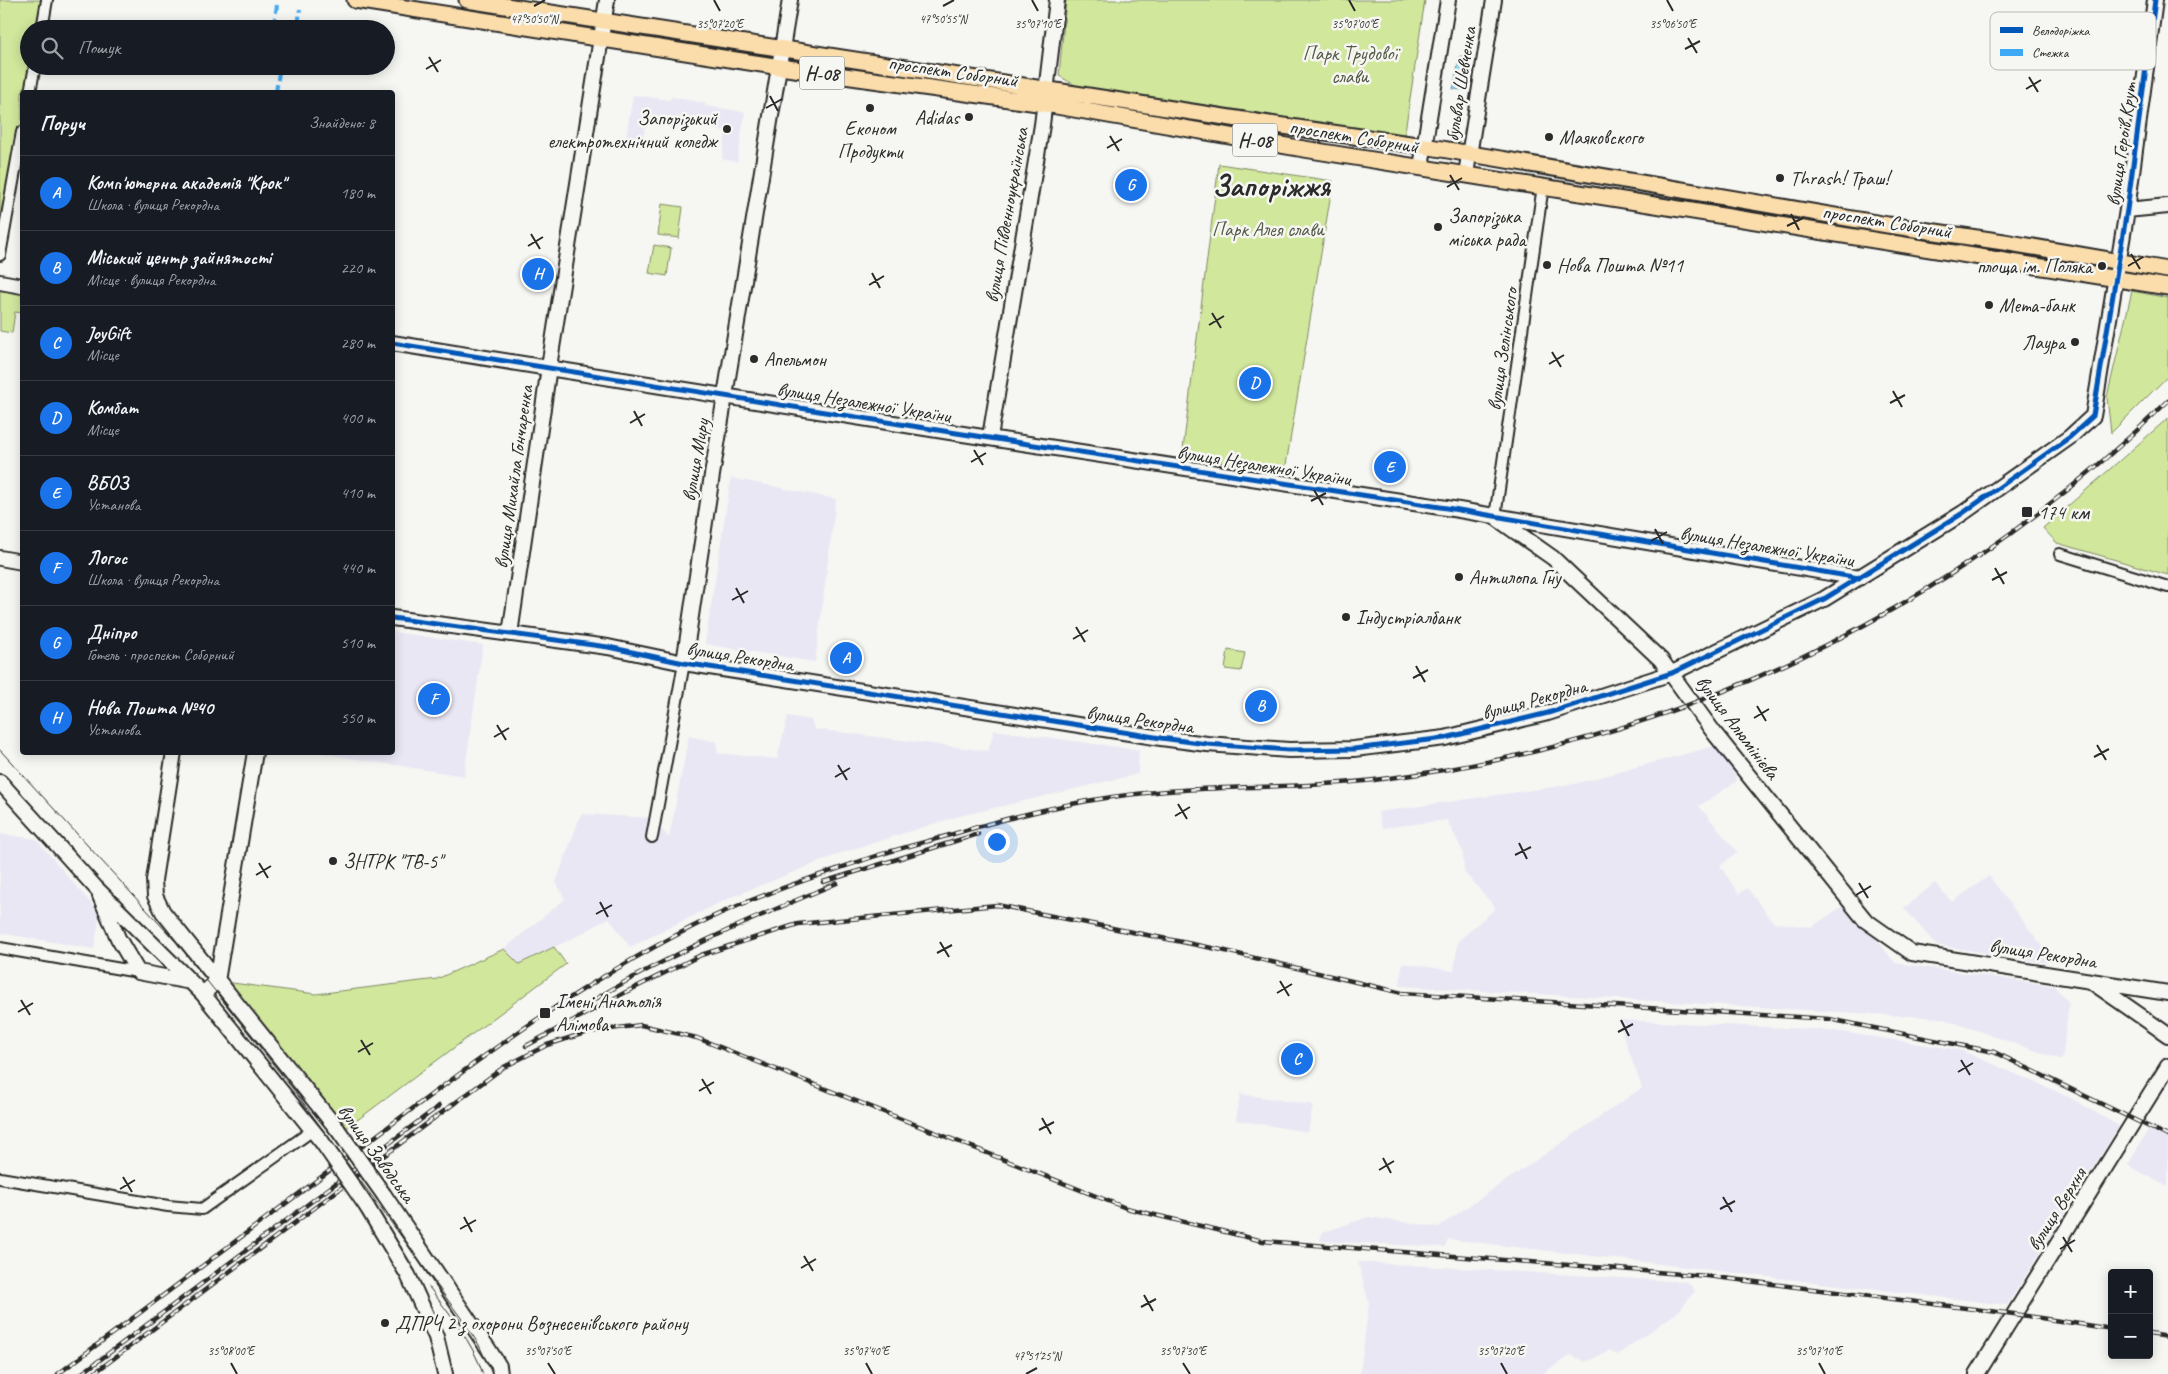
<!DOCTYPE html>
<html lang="uk">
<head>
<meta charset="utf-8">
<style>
	:root { --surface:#171b24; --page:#20242c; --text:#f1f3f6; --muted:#9ea1a6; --line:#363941; --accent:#1a73e8 }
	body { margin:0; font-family:Caveat,sans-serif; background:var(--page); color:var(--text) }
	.controls { position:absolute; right:15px; bottom:15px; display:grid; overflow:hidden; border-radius:5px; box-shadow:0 2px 12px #0003 }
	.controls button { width:45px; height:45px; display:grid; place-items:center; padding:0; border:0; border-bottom:1px solid var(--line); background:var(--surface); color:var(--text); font:25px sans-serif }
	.you { position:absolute; left:996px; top:841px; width:18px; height:18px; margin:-12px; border:4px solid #fff; border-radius:50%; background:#1a73e8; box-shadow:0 0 0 8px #1a73e833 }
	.badge { display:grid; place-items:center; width:32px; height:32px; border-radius:50%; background:var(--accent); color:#fff; font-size:16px; font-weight:700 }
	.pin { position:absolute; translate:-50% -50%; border:2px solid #fff; box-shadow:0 1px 5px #0006 }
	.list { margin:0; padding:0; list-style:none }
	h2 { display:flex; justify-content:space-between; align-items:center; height:65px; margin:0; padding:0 20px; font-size:21px }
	h2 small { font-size:16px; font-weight:400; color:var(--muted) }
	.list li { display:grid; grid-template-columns:32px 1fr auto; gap:15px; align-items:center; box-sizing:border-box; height:75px; padding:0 20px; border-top:1px solid var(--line) }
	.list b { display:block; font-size:19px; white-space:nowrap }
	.list p { margin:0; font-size:16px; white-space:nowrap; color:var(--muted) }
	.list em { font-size:16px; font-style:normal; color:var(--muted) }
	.icon { flex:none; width:28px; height:28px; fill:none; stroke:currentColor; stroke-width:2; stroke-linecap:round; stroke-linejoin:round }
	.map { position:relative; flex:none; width:2168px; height:1374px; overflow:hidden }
	.search { position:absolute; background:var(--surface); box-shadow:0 2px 12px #0003; left:20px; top:20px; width:375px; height:55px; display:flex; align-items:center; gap:12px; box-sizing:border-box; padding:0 18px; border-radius:28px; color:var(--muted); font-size:19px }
	.panel { position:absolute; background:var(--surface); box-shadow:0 2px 12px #0003; left:20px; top:90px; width:375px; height:665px; border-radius:5px }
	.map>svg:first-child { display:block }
	.built { fill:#e9e7f4 }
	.green { fill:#d1e79c; stroke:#7e8964 }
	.water { fill:#91dcf2; stroke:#6895a2 }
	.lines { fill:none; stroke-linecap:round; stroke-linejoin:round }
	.street-casing { stroke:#2b2b2b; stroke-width:14 }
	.secondary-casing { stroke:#2b2b2b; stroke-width:18 }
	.primary-casing { stroke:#2b2b2b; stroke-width:19 }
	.street { stroke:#f6f6f2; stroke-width:10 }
	.secondary { stroke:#f6f6f2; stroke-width:14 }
	.primary { stroke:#fbddab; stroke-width:15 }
	.tram { stroke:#2b2b2b; stroke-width:1 }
	.rail-casing { stroke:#2b2b2b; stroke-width:4.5 }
	.rail { stroke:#f6f6f2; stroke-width:2.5; stroke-dasharray:8; stroke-linecap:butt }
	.secondary-bridge-casing { stroke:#2b2b2b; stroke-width:18; stroke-linecap:butt }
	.secondary-bridge { stroke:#f6f6f2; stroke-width:14 }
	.quiet { stroke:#3fa9f5; stroke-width:4; stroke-dasharray:8 4; stroke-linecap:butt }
	.cycleway-casing { stroke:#f6f6f2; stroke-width:8 }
	.cycleway { stroke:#0057b8; stroke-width:5 }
	.ticks { fill:none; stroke:#2b2b2b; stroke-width:2 }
	.poi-dot { fill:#2b2b2b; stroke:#f6f6f2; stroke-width:2 }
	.labels { text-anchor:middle; stroke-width:5; stroke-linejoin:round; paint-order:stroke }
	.shield { fill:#f6f6f2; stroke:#686867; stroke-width:1 }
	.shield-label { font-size:19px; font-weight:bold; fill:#2b2b2b }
	.park-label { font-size:20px; fill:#545a47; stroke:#f6f6f2 }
	.street-label { font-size:20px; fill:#2b2b2b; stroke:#f6f6f2 }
	.poi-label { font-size:20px; fill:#2b2b2b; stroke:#f6f6f2; text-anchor:start }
	.town-label { font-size:30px; font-weight:bold; fill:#2b2b2b; stroke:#f6f6f2 }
	.key { fill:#f6f6f2; stroke:#b9b9b6; stroke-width:1 }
	.key-label { font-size:14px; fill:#2b2b2b }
	.ticks-label { font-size:12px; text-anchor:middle; fill:#2b2b2b; stroke:#f6f6f2; stroke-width:5; stroke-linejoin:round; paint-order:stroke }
</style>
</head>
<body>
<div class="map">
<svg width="2168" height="1374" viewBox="0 0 2168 1374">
	<rect width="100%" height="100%" fill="#f6f6f2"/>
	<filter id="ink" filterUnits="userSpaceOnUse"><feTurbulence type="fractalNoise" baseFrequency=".02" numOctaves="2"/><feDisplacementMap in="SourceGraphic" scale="10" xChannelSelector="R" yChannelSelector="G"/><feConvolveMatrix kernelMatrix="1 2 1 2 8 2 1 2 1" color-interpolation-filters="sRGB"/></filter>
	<g filter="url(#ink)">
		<path class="built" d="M633,95L670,100L671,97L705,103V106L745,112L737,162L722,159L726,131L646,119L642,147L625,144Z
			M731,478L836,499L815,662L705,644Z
			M393,632L483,645L464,776L319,753L392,752Z
			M788,716L811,720L814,729L988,751L994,730L1139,750L1138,774L956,817L841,853L729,898L630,947L609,918L577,936L519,964L504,949L565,899L556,882L581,814L651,818L669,838L689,736L717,742V753L777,759Z
			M1718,745L1730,759L1737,781L1699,806L1737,852L1720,866L1739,894L1747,888L1774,923L1811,927L1848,903L1895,963L2054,986L2069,1003L2062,1060L1941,1018L1400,986L1402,963L1454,971L1458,941L1496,908L1464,872L1463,852L1447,820L1382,828L1378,812L1575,784Z
			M0,834L36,839L100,914L94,949L0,933Z
			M1989,876L2048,954L2047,963L1936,945L1904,908L1935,883L1952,902Z
			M1618,1020L1828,1030L1960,1050L2067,1096L2119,1126L2007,1305L1448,1239L1445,1247L1320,1241L1322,1233L1368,1217L1438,1227L1642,1088Z
			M1240,1094L1313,1105L1308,1132L1236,1120Z
			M2149,1128L2168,1138V1187L2128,1165Z
			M1358,1262L1688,1282L1695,1291L1679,1311L1617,1355L1610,1350L1586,1362L1571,1355L1542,1374H1360L1369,1303Z"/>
		<path class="green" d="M0,0H47L42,29H29V66H35L30,92H22V133L0,255Z
			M1066,0H1425L1404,138L1283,121L1075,85L1059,76Z
			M1219,164L1333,181L1285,471L1182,457Z
			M662,204L683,207L679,238L658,235Z
			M654,245L671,248L667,276L649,273Z
			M0,286L22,290V313L15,312L12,333L0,331Z
			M2132,291L2168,298V376L2111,433L2107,397Z
			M2168,418V575L2057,543L2043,528Z
			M1228,650L1245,653L1241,671L1225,669Z
			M554,947L566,964L340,1133L217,981L316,994L437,979L504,949L519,964Z"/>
		<path class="water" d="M1460,56H1466L1463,90L1453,89Z"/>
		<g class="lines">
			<g class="street-casing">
				<path id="street" d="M42,29L47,0
					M30,92L35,66
					M0,255L22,132
					M1495,517L1543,186
					M2060,554L2168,587
					M652,837L684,663
					M0,948L138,972
					M0,1178L168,1206L202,1209L313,1130"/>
			</g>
			<g class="secondary-casing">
				<path id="secondary" d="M1421,167L1448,0
					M1466,174L1494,0
					M2127,210L2168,206
					M0,282L22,286
					M392,343L950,432L1453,509L1859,578
					M990,437L1042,125L1057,0
					M1499,520L1553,558L1661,660L1715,734L1865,920L1912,953L2168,993
					M0,558L22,562
					M392,618L608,647L684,663L1161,738L1207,744L1289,750L1354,749L1445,738L1548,713L1672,673L1824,599L1963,513L2070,437L2093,416L2127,210L2155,0
					M510,634L549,367L607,0
					M684,663L712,475L790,0
					M174,752L154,880L155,896L163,912L338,1130
					M0,782L96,888L203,994L217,981
					M100,896L118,938L138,972L191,982
					M217,981L255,752
					M2092,982L2168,1035
					M203,994L322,1142
					M384,1195L489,1350L499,1366L500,1374
					M367,1207L408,1275L436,1337L445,1374
					M1977,1374L2168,1066"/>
			</g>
			<g class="primary-casing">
				<path id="primary" d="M355,0L780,67L1045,104L1304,149L2168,287
					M467,0L1283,126L1424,146L1888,225L2004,242L2168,270"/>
			</g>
			<use href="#street" class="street"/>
			<use href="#secondary" class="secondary"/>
			<use href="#primary" class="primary"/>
			<path class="tram" d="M0,750L177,943L296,1093L464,1322L479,1345L492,1374
				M429,1287C449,1314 473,1342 483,1374"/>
			<g class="rail-casing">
				<path id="rail" d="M823,882L978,834
					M581,1008C662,957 749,920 837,883
					M526,1046L626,992L701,955L798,924L997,905L1217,949L1402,993L1829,1019L1994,1052L2168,1136
					M433,1119L504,1067L547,1045L588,1032L641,1025L697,1038L1126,1208L1263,1241L1707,1276L2014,1314L2112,1329
					M2149,1334L2168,1337
					M58,1374C160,1298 262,1221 364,1145C469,1066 574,987 692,927C745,900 802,881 858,862C888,851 919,844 950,835C1003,819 1057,805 1112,797C1199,784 1288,790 1374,780C1674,745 1952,612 2168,401
					M81,1374L439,1106
					M93,1374L437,1116"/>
			</g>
			<use href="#rail" class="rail"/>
			<g class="secondary-bridge-casing">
				<path id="secondary-bridge" d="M338,1130L384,1195
					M322,1142L367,1207"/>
			</g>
			<use href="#secondary-bridge" class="secondary-bridge"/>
			<path class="quiet" d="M277,5L274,24L298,28L300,9
				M276,92L280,66"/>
			<g class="cycleway-casing">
				<path id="cycleway" d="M392,343L950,432L1453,509L1859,578
					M392,618L608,647L684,663L1161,738L1207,744L1289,750L1354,749L1445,738L1548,713L1672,673L1824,599L1963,513L2070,437L2093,416L2127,210L2155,0"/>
			</g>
			<use href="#cycleway" class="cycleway"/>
		</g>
	</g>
	<path class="ticks" d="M714,0L720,11M1032,0L1038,11M1349,0L1355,11M1667,0L1673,11M534,6L545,0M943,6L954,0M1688,38L1697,53M1685,49L1700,41M429,57L438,72M426,69L441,60M2029,77L2038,92M2026,89L2041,80M770,96L778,111M766,108L782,99M1110,136L1119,151M1107,148L1122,139M1450,175L1459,190M1447,187L1462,178M1791,214L1799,230M1787,226L1803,218M531,234L540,249M528,246L543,237M2131,254L2140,269M2128,266L2143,257M872,273L880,288M869,285L884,276M1212,313L1221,328M1209,325L1224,316M1552,352L1561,367M1549,364L1564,355M1893,391L1902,407M1890,403L1905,395M634,411L642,426M630,423L645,414M974,450L983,465M971,462L986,453M1314,490L1323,505M1311,501L1326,493M1655,529L1663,544M1651,541L1667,532M1995,568L2004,584M1992,580L2007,572M736,588L744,603M732,600L748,591M1076,627L1085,642M1073,639L1088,630M1416,666L1425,682M1413,678L1428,670M1757,706L1766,721M1754,718L1769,709M497,725L506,740M494,737L509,728M2097,745L2106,760M2094,757L2109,749M838,765L847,780M835,777L850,768M1178,804L1187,819M1175,816L1190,807M1519,843L1527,859M1515,855L1531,847M259,863L268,878M256,875L271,866M1859,883L1868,898M1856,895L1871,886M600,902L608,917M596,914L612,905M940,942L949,957M937,953L952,945M1280,981L1289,996M1277,993L1292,984M21,1000L30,1015M18,1012L33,1003M1621,1020L1629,1036M1618,1032L1633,1024M361,1040L370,1055M358,1052L373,1043M1961,1060L1970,1075M1958,1072L1973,1063M702,1079L711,1094M699,1091L714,1082M1042,1118L1051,1134M1039,1130L1054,1122M1383,1158L1391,1173M1379,1170L1394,1161M123,1177L132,1192M120,1189L135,1180M1723,1197L1732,1212M1720,1209L1735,1201M464,1217L472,1232M460,1229L476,1220M2063,1237L2072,1252M2060,1249L2075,1240M804,1256L813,1271M801,1268L816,1259M1144,1295L1153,1311M1141,1307L1156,1299M231,1363L237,1374M548,1363L555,1374M866,1363L872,1374M1183,1363L1190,1374M1501,1363L1507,1374M1819,1363L1825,1374M1026,1374L1037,1368"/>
	<g class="poi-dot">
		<circle cx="870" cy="108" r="5"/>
		<circle cx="969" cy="117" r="5"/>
		<circle cx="727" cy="129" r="5"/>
		<circle cx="1549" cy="137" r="5"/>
		<circle cx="1780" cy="178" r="5"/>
		<circle cx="1438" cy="227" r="5"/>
		<circle cx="1547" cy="265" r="5"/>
		<circle cx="2102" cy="266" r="5"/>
		<circle cx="1989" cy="305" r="5"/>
		<circle cx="2075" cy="342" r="5"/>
		<circle cx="754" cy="359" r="5"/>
		<rect x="2021" y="506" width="12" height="12" rx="2.5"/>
		<circle cx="1459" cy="577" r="5"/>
		<circle cx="1346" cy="617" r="5"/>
		<circle cx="333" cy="861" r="5"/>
		<rect x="539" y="1007" width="12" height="12" rx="2.5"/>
		<circle cx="385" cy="1323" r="5"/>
	</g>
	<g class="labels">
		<g class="shield">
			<rect x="799.5" y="56.5" width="45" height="33" rx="4"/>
			<rect x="1232.5" y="123.5" width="45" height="33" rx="4"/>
		</g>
		<g class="shield-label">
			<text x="822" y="80">Н-08</text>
			<text x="1255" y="147">Н-08</text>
		</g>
		<g class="park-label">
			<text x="1350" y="60">Парк Трудової<tspan x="1350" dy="23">слави</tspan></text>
			<text x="1268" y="236">Парк Алея слави</text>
		</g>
		<g class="street-label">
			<text transform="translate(953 71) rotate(8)" y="7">проспект Соборний</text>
			<text transform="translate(1460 84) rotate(-81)" y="7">бульвар Шевченка</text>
			<text transform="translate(1354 136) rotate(9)" y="7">проспект Соборний</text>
			<text transform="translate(2121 144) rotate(-82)" y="7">вулиця Героїв Крут</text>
			<text transform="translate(1006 215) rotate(-80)" y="7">вулиця Південноукраїнська</text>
			<text transform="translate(1887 221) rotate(9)" y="7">проспект Соборний</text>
			<text transform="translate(1502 349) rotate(-82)" y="7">вулиця Зелінського</text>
			<text transform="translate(864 402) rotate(9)" y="7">вулиця Незалежної України</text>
			<text transform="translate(695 460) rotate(-80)" y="7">вулиця Миру</text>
			<text transform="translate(1264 465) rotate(9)" y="7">вулиця Незалежної України</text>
			<text transform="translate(513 477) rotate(-82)" y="7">вулиця Михайла Гончаренка</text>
			<text transform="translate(1767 546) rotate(9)" y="7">вулиця Незалежної України</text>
			<text transform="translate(740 656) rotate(9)" y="7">вулиця Рекордна</text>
			<text transform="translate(1534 699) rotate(-15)" y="7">вулиця Рекордна</text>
			<text transform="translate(1140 719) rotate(8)" y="7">вулиця Рекордна</text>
			<text transform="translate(1738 727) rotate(53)" y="7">вулиця Алюмінієва</text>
			<text transform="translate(2043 953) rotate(9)" y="7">вулиця Рекордна</text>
			<text transform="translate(377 1153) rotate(54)" y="7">вулиця Заводська</text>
			<text transform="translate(2056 1209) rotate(-58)" y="7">вулиця Верхня</text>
		</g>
		<g class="poi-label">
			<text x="959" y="124" text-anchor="end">Adidas</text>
			<text x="717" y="125" text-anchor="end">Запорізький<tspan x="717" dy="23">електротехнічний коледж</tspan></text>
			<text x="870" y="135" text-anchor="middle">Економ<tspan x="870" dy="23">Продукти</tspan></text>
			<text x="1559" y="144">Маяковского</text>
			<text x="1790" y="185">Thrash! Траш!</text>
			<text x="1448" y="223">Запорізька<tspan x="1448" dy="23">міська рада</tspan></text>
			<text x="1557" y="272">Нова Пошта №11</text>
			<text x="2092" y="273" text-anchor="end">площа ім. Поляка</text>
			<text x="1999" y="312">Мета-банк</text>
			<text x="2065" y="349" text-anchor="end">Лаура</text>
			<text x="764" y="366">Апельмон</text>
			<text x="2038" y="519">174 км</text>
			<text x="1469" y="584">Антилопа Гну</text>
			<text x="1356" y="624">Індустріалбанк</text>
			<text x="343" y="868">ЗНТРК "ТВ-5"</text>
			<text x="556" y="1008">Імені Анатолія<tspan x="556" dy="23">Алімова</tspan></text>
			<text x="395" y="1330">ДПРЧ 2 з охорони Вознесенівського району</text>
		</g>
		<g class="town-label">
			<text x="1271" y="196">Запоріжжя</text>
		</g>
	</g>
	<rect x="1990" y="12" width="166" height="58" rx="8" class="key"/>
	<rect x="2000" y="27" width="23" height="6" fill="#0057b8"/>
	<rect x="2000" y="49" width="23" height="7" fill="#3fa9f5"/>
	<g class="key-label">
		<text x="2032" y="35">Велодоріжка</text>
		<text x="2032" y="57">Стежка</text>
	</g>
	<g class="ticks-label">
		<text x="534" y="23">47°50'50"N</text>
		<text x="943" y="23">47°50'55"N</text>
		<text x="720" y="28">35°07'20"E</text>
		<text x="1038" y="28">35°07'10"E</text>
		<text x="1355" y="28">35°07'00"E</text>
		<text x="1673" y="28">35°06'50"E</text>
		<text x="231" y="1355">35°08'00"E</text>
		<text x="548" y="1355">35°07'50"E</text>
		<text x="866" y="1355">35°07'40"E</text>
		<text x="1183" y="1355">35°07'30"E</text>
		<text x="1501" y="1355">35°07'20"E</text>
		<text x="1819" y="1355">35°07'10"E</text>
		<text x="1037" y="1360">47°51'25"N</text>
	</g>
</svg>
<div class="controls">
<button>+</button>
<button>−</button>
</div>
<div class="you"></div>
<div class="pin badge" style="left:846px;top:658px">A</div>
<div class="pin badge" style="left:1261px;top:706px">B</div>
<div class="pin badge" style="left:1297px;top:1059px">C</div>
<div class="pin badge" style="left:1255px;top:383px">D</div>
<div class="pin badge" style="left:1390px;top:467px">E</div>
<div class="pin badge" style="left:434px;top:699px">F</div>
<div class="pin badge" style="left:1131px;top:185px">G</div>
<div class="pin badge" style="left:538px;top:274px">H</div>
<div class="search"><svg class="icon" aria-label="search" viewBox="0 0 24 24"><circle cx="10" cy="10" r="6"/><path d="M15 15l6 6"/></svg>Пошук</div>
<section class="panel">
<h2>Поруч<small>Знайдено: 8</small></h2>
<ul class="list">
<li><span class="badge">A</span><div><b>Комп'ютерна академія &quot;Крок&quot;</b><p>Школа · вулиця Рекордна</p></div><em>180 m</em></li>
<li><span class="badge">B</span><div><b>Міський центр зайнятості</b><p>Місце · вулиця Рекордна</p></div><em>220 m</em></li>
<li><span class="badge">C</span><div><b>JoyGift</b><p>Місце</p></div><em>280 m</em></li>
<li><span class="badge">D</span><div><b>Комбат</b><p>Місце</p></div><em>400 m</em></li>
<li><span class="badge">E</span><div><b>ВБОЗ</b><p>Установа</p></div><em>410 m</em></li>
<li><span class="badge">F</span><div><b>Логос</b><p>Школа · вулиця Рекордна</p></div><em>440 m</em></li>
<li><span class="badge">G</span><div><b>Дніпро</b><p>Готель · проспект Соборний</p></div><em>510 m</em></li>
<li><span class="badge">H</span><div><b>Нова Пошта №40</b><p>Установа</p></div><em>550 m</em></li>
</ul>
</section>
</div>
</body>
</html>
